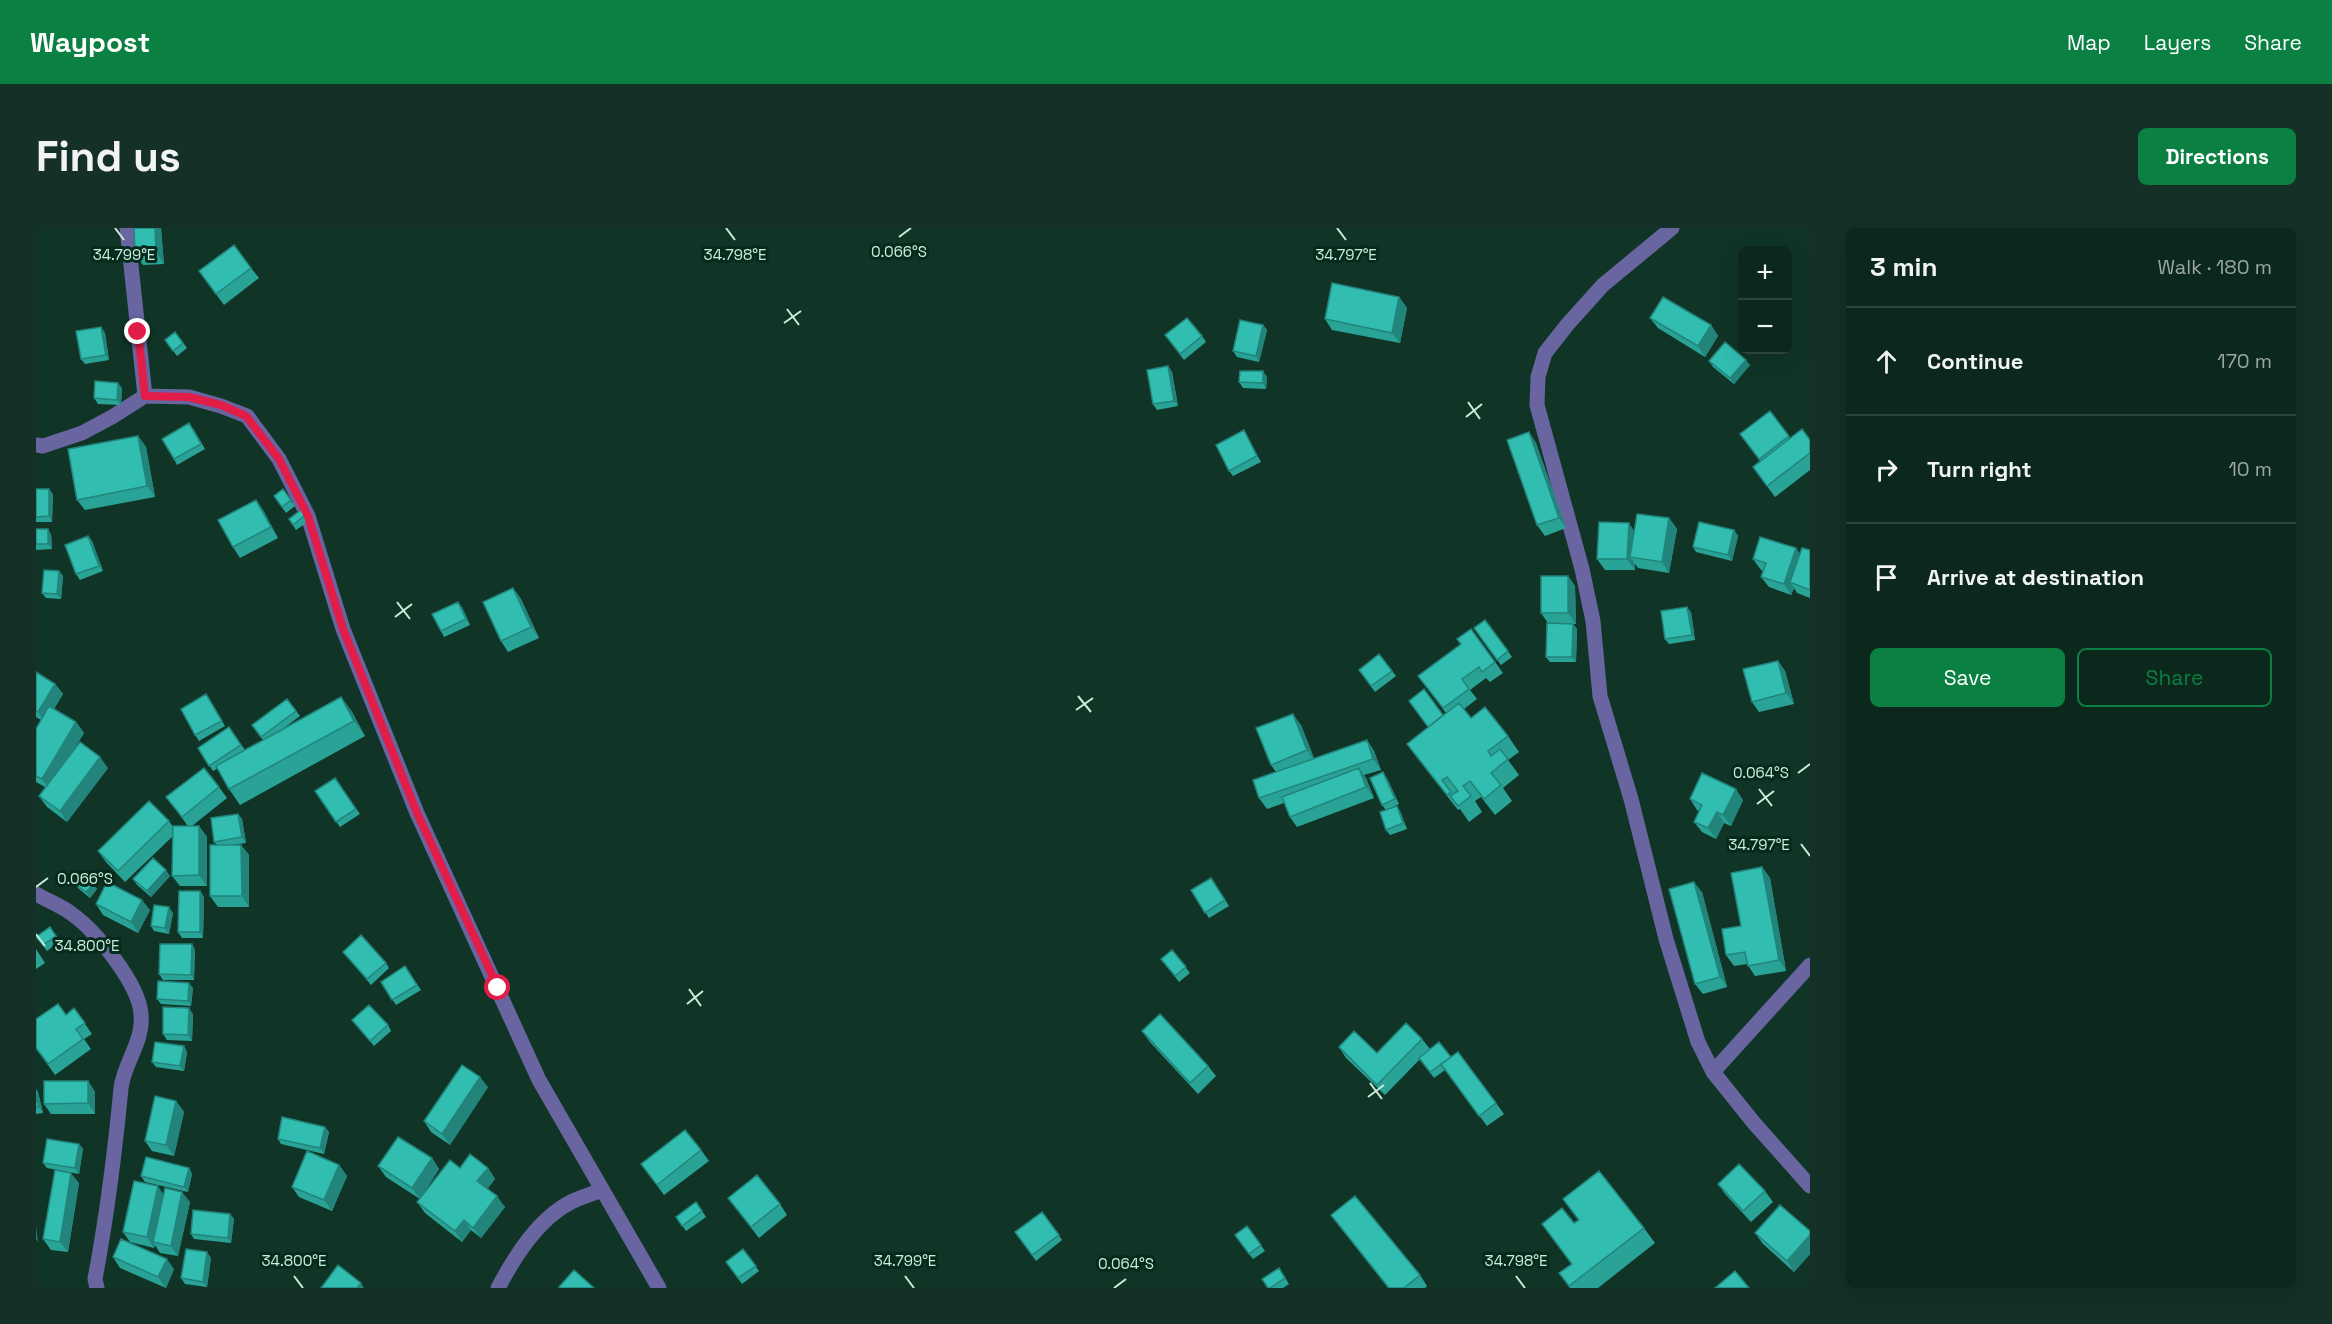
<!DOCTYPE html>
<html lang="en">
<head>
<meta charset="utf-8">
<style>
	:root { --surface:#0c281d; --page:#153026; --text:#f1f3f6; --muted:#9aa6a4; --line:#2c443b; --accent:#0b8043 }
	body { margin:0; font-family:"Space Grotesk",sans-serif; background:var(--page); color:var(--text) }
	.controls { position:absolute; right:18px; top:18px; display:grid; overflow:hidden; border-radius:9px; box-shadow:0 6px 24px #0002 }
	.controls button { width:54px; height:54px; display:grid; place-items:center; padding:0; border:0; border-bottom:2px solid var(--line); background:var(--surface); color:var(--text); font:30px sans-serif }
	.stop { position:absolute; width:18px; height:18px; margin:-14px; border:4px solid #e11d48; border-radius:50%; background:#fff }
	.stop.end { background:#e11d48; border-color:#fff; box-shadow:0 2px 6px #0008 }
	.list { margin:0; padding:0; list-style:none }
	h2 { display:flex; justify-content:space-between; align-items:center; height:78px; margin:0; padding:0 24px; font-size:26px }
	h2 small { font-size:20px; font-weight:400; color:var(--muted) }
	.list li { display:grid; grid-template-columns:39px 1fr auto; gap:18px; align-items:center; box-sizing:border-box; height:108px; padding:0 24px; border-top:2px solid var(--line) }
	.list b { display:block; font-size:22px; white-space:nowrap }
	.list em { font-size:20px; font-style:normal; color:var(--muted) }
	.actions { display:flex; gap:12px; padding:18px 24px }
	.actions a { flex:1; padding:14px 0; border:2px solid var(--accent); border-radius:9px; text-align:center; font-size:21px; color:var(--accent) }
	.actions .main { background:var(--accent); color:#fff }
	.icon { flex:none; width:33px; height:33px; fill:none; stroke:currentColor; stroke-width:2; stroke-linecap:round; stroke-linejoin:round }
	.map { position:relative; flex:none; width:1774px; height:1060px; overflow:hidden; border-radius:9px }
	header { display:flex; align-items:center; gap:36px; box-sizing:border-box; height:84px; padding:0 30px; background:var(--accent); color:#fff }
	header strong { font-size:28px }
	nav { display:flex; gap:33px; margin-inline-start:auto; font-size:21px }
	.intro { display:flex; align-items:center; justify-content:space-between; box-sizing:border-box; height:144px; padding:0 36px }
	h1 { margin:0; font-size:42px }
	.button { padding:15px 27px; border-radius:9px; background:var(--accent); color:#fff; font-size:21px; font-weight:700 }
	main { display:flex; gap:36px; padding:0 36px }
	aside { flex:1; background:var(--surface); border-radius:9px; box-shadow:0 6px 24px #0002 }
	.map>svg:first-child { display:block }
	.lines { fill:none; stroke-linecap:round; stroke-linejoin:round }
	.minor { stroke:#6865a1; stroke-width:15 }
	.wall { fill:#2aa397 }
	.shaded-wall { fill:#22847b }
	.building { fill:#31bdb0; stroke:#22847b; stroke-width:1.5 }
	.route { stroke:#e11d48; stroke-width:8 }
	.ticks { fill:none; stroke:#cbecdd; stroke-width:2 }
	.ticks-label { font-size:15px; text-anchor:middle; fill:#cbecdd; stroke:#052b1d; stroke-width:6; stroke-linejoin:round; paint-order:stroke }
</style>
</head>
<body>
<header>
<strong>Waypost</strong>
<nav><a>Map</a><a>Layers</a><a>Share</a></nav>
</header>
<div class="intro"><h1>Find us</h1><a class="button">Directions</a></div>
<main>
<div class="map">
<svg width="1774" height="1060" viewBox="0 0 1774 1060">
	<rect width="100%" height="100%" fill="#103527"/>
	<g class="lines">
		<path class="minor" d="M91,0L109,168
			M1636,0L1567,57L1531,97L1509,125L1502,149L1501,177L1546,341L1557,393L1564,468L1595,571L1630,711L1662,814L1677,844L1718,895L1774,958
			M0,217L7,218L46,205L76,189L109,168L153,169L185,178L211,188L243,231L272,288L307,401L381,585L503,852L623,1060
			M0,666C12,673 26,678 36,686C60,703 103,756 105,786C108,813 88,835 85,860C79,924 71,987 59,1051L61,1060
			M1677,844L1774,737
			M462,1060C479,1028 502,991 535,974C545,969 556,966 566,962"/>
	</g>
	<path class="wall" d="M125,0L128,36L107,37L99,26Z
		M215,40L223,50L188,77L163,43Z
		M1363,69L1371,80L1364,115L1296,102L1289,91Z
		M1614,90L1675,97L1682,108L1669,129L1622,100Z
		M1227,97L1231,102L1223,134L1201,129L1197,123Z
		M65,99L69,105L73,132L49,136L45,131Z
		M139,104L151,120L141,128L129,112Z
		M1129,107L1166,108L1170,114L1148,132Z
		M1673,133L1714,137L1698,156L1677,139Z
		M1132,138L1136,144L1142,178L1121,182L1117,176Z
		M1231,149L1230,161L1207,160L1203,154Z
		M86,160L85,177L62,176L58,170Z
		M1734,183L1754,210L1774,212V242L1739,269L1717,239L1724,233L1704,206Z
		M157,200L169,221L141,237L138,231Z
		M1493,204L1500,215L1530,300L1509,308L1501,297Z
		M102,208L110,219L119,269L49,282L41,272Z
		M1211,208L1225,234L1197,248L1193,243Z
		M0,261L17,266L16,294H0Z
		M247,261L259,278L250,285L238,268Z
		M220,272L227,282L242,310L204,330L197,319Z
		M265,282L273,293L260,302L253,291Z
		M1633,290L1641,301L1633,345L1602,340L1599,336V342H1569L1561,331L1599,303Z
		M0,301L15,306L16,321L0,322Z
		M1698,302L1702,308L1696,333L1660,324L1657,319Z
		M52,308L56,313L67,343L44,352L40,346Z
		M1760,320L1764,326L1774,322V370L1761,365L1758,360L1755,367L1733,359L1725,349L1727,343L1725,342L1717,331Z
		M23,343L27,348L25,371L10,370L6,365Z
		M1532,348L1539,358L1540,396H1534H1537L1541,401L1540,434H1514L1510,429L1512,395L1505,385Z
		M477,360L485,371L503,410L472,424L465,413Z
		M426,379L434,397L408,409L405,403Z
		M1655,384L1659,412L1633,416L1629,411Z
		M1449,392L1476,429L1465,437L1438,400Z
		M1343,426L1360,448L1339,464L1323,442Z
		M1742,433L1749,443L1758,476L1723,484L1716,474Z
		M1459,434L1467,445L1454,454L1450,450L1434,462L1441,471L1428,481L1435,490L1472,508L1483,524L1472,532L1483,547L1467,560L1476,573L1459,587L1445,569L1439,573L1446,584L1433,594L1424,581L1422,582L1382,531L1371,516L1410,485L1382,448Z
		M0,444L19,456L27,466L18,481L40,494L48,505L36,524L72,540L31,594L11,579L3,568L9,559L0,554V501L5,492L0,489Z
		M170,466L189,498L163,513L159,507Z
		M305,469L316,484L329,508L204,577L193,561L182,540L177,543L162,520L193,499L209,522L227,512L216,497L251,471L264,488L248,500Z
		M1265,497L1278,530L1331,512L1338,523L1345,542L1328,547L1330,550L1338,570L1261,599L1254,589L1248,575L1231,581L1223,570L1240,544L1235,537Z
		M299,550L324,586L304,599L279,563Z
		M1351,550L1363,576L1356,579L1361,578L1364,583L1371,601L1354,607L1350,602V582L1346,577Z
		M183,559L191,570L156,598H163L171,609V658H144L136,648L137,608L89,654L70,634L62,623L133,593L137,599L152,598L130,569Z
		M1654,571L1707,572L1695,598L1688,595L1680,611L1666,604L1658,594L1663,583L1661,582Z
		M202,586L206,591L210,615L196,617H205L213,627V679H182L174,668L181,617L178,614Z
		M1726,639L1734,650L1750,743L1719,748L1711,736L1698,738L1690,727L1705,698Z
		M134,648L115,669L101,657L97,651Z
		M39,656H57L61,661L54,670L43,661Z
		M1179,656L1193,678L1173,690L1155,662Z
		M164,663L168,669L167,710H146L142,704Z
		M1666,664L1691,759L1667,766L1659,756Z
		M60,676L114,682L102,705L67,687Z
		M137,685L133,706L118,703L115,698Z
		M14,699L24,713L11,723L0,709Z
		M156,716L159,722L158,752H127L123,746Z
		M0,721L9,735L0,741Z
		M1136,722L1154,745L1143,754L1125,731Z
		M307,724L350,735L353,740L335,757Z
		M369,738L385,762L360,777L345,754Z
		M157,760L155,778L125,776L121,771Z
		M38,780L56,806L48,811L55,821L19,847L0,820L30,787Z
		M157,786L156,813L131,812L127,806Z
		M316,792L352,797L355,803L338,818Z
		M1106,803L1172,838L1180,848L1162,866L1113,813Z
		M1386,811L1394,821L1415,829L1460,875L1468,886L1451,898L1409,842L1398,850L1384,831L1349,867L1310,830L1303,819L1341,825Z
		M148,818L151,824L148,843L120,839L116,834Z
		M52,853L59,864V886H15L8,876Z
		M452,859L414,917L395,904L388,893Z
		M0,861L2,864L7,885L0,886Z
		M140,873L148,884L138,928L116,923L109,913Z
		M289,899L293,904L288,926L245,916L242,911Z
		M43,916L47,921L43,946L11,940L7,935Z
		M665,922L673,933L628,967L605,936Z
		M396,930L403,941L384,971L350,949L342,938Z
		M303,937L311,948L296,983L263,969L256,959Z
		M153,940L156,946L152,964L109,954L105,948Z
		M424,940H452L459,951L451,961L469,979L445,1010L435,1002L426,1014L389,985L381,974Z
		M43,955L32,1024L15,1022L7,1011Z
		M1682,956L1729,963L1737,974L1715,994L1689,966Z
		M127,966L154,974L142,1028L124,1025L119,1017L118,1020L94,1014L87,1004Z
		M692,970L744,976L751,987L723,1010Z
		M1527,971L1608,1000L1619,1015L1562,1060H1534L1523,1045L1535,1036L1506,996L1538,995L1542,992Z
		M660,974L670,989L650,1003L640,989Z
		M1006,984L1026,1012L1000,1033L979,1004Z
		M194,986L198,991L195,1015L158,1011L155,1006Z
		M1295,987L1384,1047L1391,1058L1389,1060H1352Z
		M1211,998L1229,1023L1217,1031L1199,1007Z
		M1774,1003V1026L1758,1044L1727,1016L1719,1005Z
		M707,1021L723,1043L706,1056L690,1034Z
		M77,1029L138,1041L130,1060L84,1040Z
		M175,1030L171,1059L149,1056L145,1050Z
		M1243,1040L1253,1056L1247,1060H1232Z"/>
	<path class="shaded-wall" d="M119,0H125L128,36L120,25Z
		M1363,69L1371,80L1364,115L1356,105Z
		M1227,97L1231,102L1223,134L1220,128Z
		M1675,97L1682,108L1669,129L1662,118Z
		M65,99L69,105L73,132L70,127Z
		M1710,132L1714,137L1698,156L1694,150Z
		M1132,138L1136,144L1142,178L1138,173Z
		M1227,143L1231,149L1230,161L1227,155Z
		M82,155L86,160L85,177L81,172Z
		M1493,204L1500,215L1530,300L1523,290Z
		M102,208L110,219L119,269L111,258Z
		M13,261L17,266L16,294L13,288Z
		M220,272L227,282L242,310L235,299Z
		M1633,290L1641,301L1633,345L1626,334Z
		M1593,295L1600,306L1594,329L1599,336V342L1591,331Z
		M12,301L15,306L16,321L12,316Z
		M1698,302L1702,308L1696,333L1692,327Z
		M52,308L56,313L67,343L63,338Z
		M1760,320L1767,331L1754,354L1758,360L1755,367L1748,356Z
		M23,343L27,348L25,371L21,366Z
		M1532,348L1539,358L1540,396L1532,385Z
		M477,360L485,371L503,410L495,399Z
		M422,374L426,379L434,397L430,391Z
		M1651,379L1655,384L1659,412L1656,407Z
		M1537,396L1541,401L1540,434L1536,429Z
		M1742,433L1749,443L1758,476L1750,465Z
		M19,456L27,466L9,494L2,484Z
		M305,469L316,484L329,508L318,493Z
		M1257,486L1265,497L1279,533L1271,522Z
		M40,494L48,505L14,562L6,551Z
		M1331,512L1338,523L1345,542L1337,531Z
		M64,529L72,540L31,594L24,583Z
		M1323,540L1330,550L1338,570L1330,559Z
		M1347,544L1351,550L1363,576L1359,571Z
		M1700,561L1707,572L1695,598L1687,587Z
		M1361,578L1364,583L1371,601L1367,595Z
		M1681,584L1688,595L1680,611L1672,600Z
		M202,586L206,591L210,615L206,609Z
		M163,598L171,609V658L163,647Z
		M205,617L213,627V679L206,668Z
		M1726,639L1734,650L1750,743L1743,732Z
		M130,642L134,648L115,669L111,663Z
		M1658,654L1666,664L1691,759L1684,749Z
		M57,656L61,661L54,670L50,664Z
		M164,663L168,669L167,710L164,704Z
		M106,672L114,682L102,705L95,694Z
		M133,679L137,685L133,706L129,700Z
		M156,716L159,722L158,752L155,747Z
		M153,755L157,760L155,778L152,773Z
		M153,780L157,786L156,813L152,807Z
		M148,818L151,824L148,843L144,838Z
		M444,849L452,859L414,917L406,906Z
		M52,853L59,864V886L52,875Z
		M0,861L2,864L7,885L3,879Z
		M140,873L148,884L138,928L130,917Z
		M289,899L293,904L288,926L284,920Z
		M43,916L47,921L43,946L39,940Z
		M396,930L403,941L384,971L376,960Z
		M303,937L311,948L296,983L288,972Z
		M153,940L156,946L152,964L148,959Z
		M452,940L459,951L449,964L441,953Z
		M35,945L43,955L32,1024L24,1014Z
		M122,958L129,969L117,1014L119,1017L118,1020L111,1009Z
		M146,964L154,974L142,1028L135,1018Z
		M461,968L469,979L445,1010L437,1000Z
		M194,986L198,991L195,1015L192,1010Z
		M428,992L435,1002L426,1014L419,1003Z
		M0,998L2,1014L0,1011Z
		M1774,1007V1026L1758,1044L1751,1033Z
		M171,1024L175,1030L171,1059L167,1054Z
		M131,1031L138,1041L130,1060L122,1049Z
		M325,1055L328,1060H321Z"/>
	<path class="building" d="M98,0H119L120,25L99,26Z
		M198,17L215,40L180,66L163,43Z
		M1296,55L1363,69L1356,105L1289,91Z
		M1627,69L1675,97L1662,118L1614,90Z
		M1151,90L1166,108L1144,126L1129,107Z
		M1204,92L1227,97L1220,128L1197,123Z
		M65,99L70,127L45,131L40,103Z
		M139,104L147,115L137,123L129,112Z
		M1689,114L1710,132L1694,150L1673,133Z
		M1132,138L1138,173L1117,176L1111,142Z
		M1204,143H1227V155L1203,154Z
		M59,153L82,155L81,172L58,170Z
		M1734,183L1753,208L1723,231L1704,206Z
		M153,195L165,216L138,231L126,211Z
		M1766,201L1774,212V225L1731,258L1717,239Z
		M1208,202L1221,228L1193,243L1180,217Z
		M1493,204L1523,290L1501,297L1471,212Z
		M102,208L111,258L41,272L32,221Z
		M0,261H13V288L0,289Z
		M247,261L255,272L246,279L238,268Z
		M220,272L235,299L197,319L182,292Z
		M265,282L269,287L257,297L253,291Z
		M1601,286L1633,290L1626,334L1594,329Z
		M1563,294L1593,295L1591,331H1561Z
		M1663,294L1698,302L1692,327L1657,319Z
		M0,301H12V316H0Z
		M52,308L63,338L40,346L29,317Z
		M1724,309L1760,320L1748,356L1725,349L1730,335L1717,331Z
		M1766,320L1774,322V362L1754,354Z
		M8,342L23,343L21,366L6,365Z
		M1505,348H1532V385H1505Z
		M477,360L495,399L465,413L447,374Z
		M422,374L430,391L405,403L396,386Z
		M1651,379L1656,407L1629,411L1625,383Z
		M1449,392L1472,423L1461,432L1438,400Z
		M1511,395L1537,396L1536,429H1510Z
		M1435,401L1459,434L1446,444L1443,439L1426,451L1433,461L1407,480L1382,448L1425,416L1421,411Z
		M1343,426L1356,443L1335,458L1323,442Z
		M1742,433L1750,465L1716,474L1707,441Z
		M0,444L19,456L2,484L0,483Z
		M1388,461L1407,487L1392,499L1373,473Z
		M170,466L186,493L159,507L145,481Z
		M305,469L318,493L193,561L180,538Z
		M251,471L260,483L225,509L216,497Z
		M1423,475L1435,490L1449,479L1472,508L1452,523L1455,528L1464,521L1472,531L1455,545L1465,557L1448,571L1434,553L1427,558L1435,568L1422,578L1414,568L1422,563L1411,549L1406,552L1415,564L1411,567L1371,516Z
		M13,478L40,494L6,551L0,548V501Z
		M1257,486L1271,522L1235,537L1220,500Z
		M193,499L205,517L173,538L162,520Z
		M1331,512L1337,531L1223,570L1217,552Z
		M44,514L64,529L24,583L3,568Z
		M168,540L183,559L146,589L130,569Z
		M1323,540L1330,559L1254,589L1246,569Z
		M1347,544L1359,571L1346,577L1334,550Z
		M1666,545L1700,561L1687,587L1681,584L1672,600L1658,594L1666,577L1654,571Z
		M299,550L320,581L300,594L279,563Z
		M113,573L133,593L82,643L62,623Z
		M1361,578L1367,595L1350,602L1344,584Z
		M202,586L206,609L178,614L175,590Z
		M137,598H163V647L136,648Z
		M174,617H205L206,668H174Z
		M117,630L130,642L111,663L97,651Z
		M1726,639L1743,732L1712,738L1709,724L1690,727L1686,701L1705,698L1695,645Z
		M46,647L57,656L50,664L39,656Z
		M1175,650L1189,672L1169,685L1155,662Z
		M71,654L106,672L95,694L60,676Z
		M1658,654L1684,749L1659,756L1633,661Z
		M143,663H164V704H142Z
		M118,677L133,679L129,700L115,698Z
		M14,699L20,708L7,717L0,709Z
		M325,707L350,735L331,751L307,724Z
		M124,716H156L155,747L123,746Z
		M1136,722L1150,739L1139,748L1125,731Z
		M369,738L381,757L356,772L345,754Z
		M122,753L153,755L152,773L121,771Z
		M22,776L30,787L38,780L49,795L40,801L47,811L12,836L0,820V791Z
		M333,777L352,797L334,813L316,792Z
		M127,779L153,780L152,807L127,806Z
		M1124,786L1172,838L1154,855L1106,803Z
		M1370,795L1386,811L1341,857L1303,819L1318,803L1341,825Z
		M119,814L148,818L144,838L116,834Z
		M1403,814L1415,829L1394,844L1383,830Z
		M1422,824L1460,875L1443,888L1405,836Z
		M426,837L444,849L406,906L388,893Z
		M8,853H52V875L8,876Z
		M0,866L3,879L0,880Z
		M119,868L140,873L130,917L109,913Z
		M246,889L289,899L284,920L242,911Z
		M649,902L665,922L621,957L605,936Z
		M362,909L396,930L376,960L342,938Z
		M11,911L43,916L39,940L7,935Z
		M271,923L303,937L288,972L256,959Z
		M434,926L452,940L441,953L461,968L437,1000L428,992L419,1003L381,974L414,932L424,940Z
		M110,929L153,940L148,959L105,948Z
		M1703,936L1729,963L1707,983L1682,956Z
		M19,942L35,945L24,1014L7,1011Z
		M1563,943L1608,1000L1533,1058L1523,1045L1536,1036L1506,996L1526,980L1538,995L1543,992L1527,971Z
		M721,947L744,976L715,999L692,970Z
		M98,953L122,958L111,1009L87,1004Z
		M129,960L146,964L135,1018L117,1014Z
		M1319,968L1384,1047L1368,1060H1353L1295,987Z
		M660,974L666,983L646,998L640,989Z
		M1744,977L1774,1003V1007L1751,1033L1719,1005Z
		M157,982L194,986L192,1010L155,1006Z
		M1006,984L1023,1007L996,1027L979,1004Z
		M1211,998L1225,1017L1213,1026L1199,1007Z
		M85,1011L131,1031L122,1049L77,1029Z
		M150,1021L171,1024L167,1054L145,1050Z
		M707,1021L720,1038L702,1050L690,1034Z
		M302,1037L325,1055L321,1060H285Z
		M1243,1040L1249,1050L1234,1060H1232L1226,1051Z
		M538,1042L558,1060H524L523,1059Z
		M1699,1043L1713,1060H1679Z"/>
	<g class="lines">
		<path class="route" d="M102,104L109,168L153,169L185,177L210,188L243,231L272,288L307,401L381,585L462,760"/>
	</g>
	<path class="ticks" d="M79,0L88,12M690,0L699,12M1301,0L1310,12M863,9L875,0M751,81L763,97M748,95L765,83M1432,174L1444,191M1430,189L1446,176M361,374L374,391M359,389L376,376M1042,468L1055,484M1040,482L1057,470M1762,545L1774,536M1723,561L1736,578M1721,576L1738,563M1765,616L1774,628M0,659L12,650M0,706L9,718M653,761L665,778M651,776L667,763M1334,855L1346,871M1332,869L1348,857M258,1048L267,1060M869,1048L878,1060M1480,1048L1489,1060M1078,1060L1090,1051"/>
	<g class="ticks-label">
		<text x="863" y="29">0.066°S</text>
		<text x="88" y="32">34.799°E</text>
		<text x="699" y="32">34.798°E</text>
		<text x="1310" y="32">34.797°E</text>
		<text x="1725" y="550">0.064°S</text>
		<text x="1723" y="622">34.797°E</text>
		<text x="49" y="656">0.066°S</text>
		<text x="51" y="723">34.800°E</text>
		<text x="258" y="1038">34.800°E</text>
		<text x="869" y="1038">34.799°E</text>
		<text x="1480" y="1038">34.798°E</text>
		<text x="1090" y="1041">0.064°S</text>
	</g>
</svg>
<div class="controls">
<button>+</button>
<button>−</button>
</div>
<div class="stop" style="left:462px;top:760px"></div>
<div class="stop end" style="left:102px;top:104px"></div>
</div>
<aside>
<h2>3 min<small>Walk · 180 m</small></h2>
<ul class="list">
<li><svg class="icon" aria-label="ahead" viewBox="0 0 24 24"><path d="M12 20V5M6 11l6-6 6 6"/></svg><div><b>Continue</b></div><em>170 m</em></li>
<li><svg class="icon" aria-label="right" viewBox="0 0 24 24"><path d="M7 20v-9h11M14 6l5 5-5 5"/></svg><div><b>Turn right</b></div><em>10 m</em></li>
<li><svg class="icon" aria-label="arrive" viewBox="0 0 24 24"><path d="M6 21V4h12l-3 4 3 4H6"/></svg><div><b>Arrive at destination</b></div></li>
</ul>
<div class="actions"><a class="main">Save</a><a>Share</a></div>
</aside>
</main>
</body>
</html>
